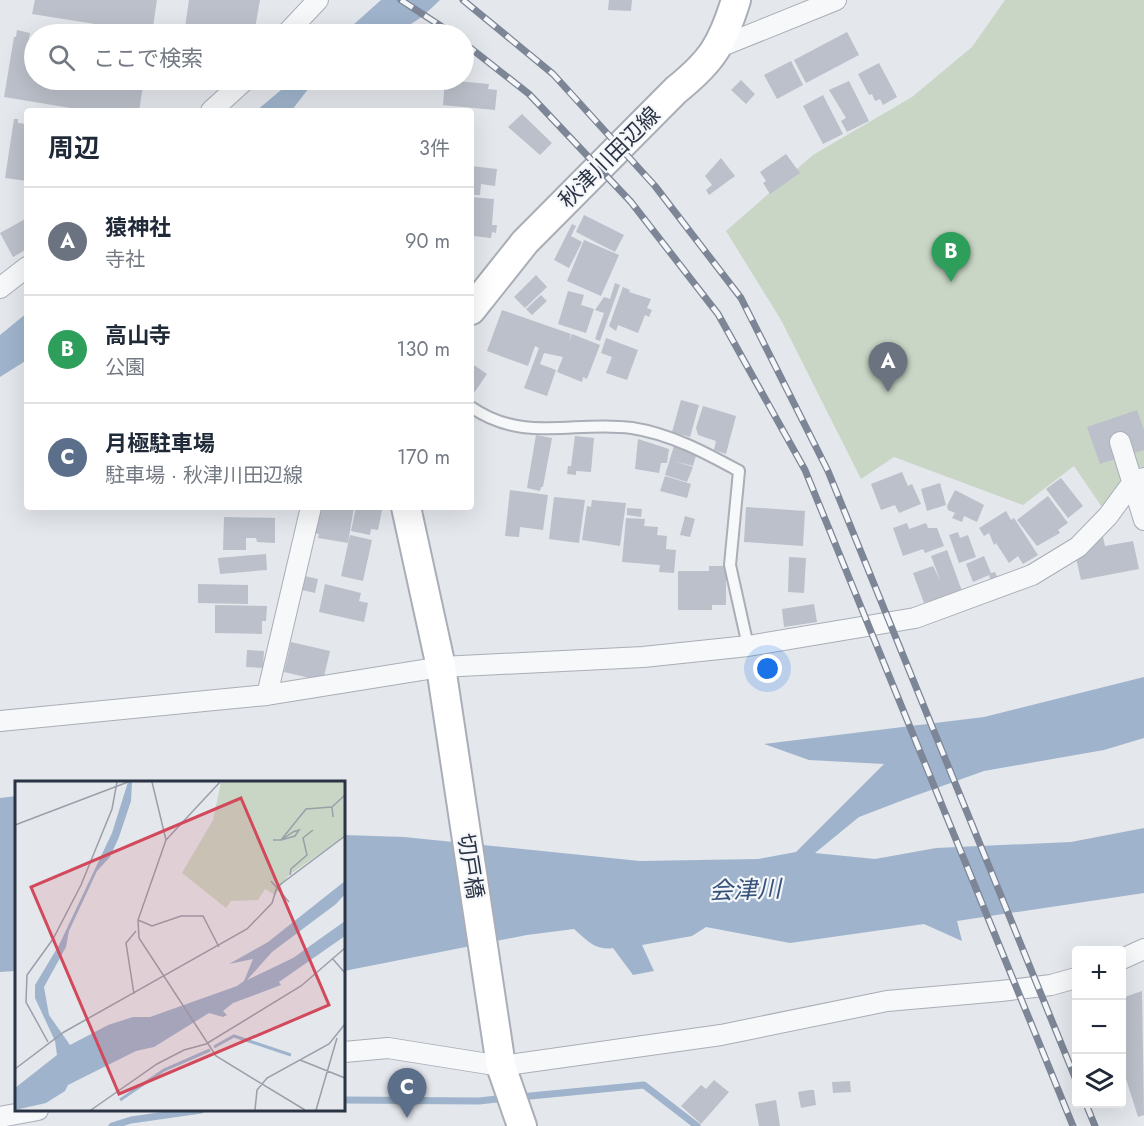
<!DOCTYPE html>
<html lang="ja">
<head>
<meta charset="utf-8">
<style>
	:root { --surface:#fff; --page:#f6f6f7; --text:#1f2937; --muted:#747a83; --line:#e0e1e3; --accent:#d1495b }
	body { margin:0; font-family:Jost,"Noto Sans JP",sans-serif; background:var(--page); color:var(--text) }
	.controls { position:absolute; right:18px; bottom:18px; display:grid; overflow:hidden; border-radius:6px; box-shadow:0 6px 24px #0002 }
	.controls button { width:54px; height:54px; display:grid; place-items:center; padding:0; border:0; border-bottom:2px solid var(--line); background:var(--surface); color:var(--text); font:30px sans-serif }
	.you { position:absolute; left:768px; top:669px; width:21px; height:21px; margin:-15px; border:4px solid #fff; border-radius:50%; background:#1a73e8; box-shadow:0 0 0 9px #1a73e833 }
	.badge { display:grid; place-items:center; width:39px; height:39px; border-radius:50%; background:var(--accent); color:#fff; font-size:20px; font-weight:700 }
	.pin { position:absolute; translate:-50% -50px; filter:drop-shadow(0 2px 3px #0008) }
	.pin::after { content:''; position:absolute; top:32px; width:21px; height:18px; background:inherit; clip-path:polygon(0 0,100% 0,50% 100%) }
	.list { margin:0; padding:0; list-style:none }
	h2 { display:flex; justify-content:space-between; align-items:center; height:78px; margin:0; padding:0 24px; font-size:26px }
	h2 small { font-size:20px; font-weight:400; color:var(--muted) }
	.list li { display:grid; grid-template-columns:39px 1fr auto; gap:18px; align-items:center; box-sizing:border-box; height:108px; padding:0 24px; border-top:2px solid var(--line) }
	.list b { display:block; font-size:22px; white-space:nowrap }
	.list p { margin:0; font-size:20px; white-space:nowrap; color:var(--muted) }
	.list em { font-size:20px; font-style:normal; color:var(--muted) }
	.icon { flex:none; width:33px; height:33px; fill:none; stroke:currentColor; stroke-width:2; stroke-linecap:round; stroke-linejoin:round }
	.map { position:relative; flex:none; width:1144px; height:1126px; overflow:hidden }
	.search { position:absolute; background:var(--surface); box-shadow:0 6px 24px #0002; left:24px; top:24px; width:450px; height:66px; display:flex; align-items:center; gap:15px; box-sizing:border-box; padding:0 21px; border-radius:33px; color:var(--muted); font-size:22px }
	.panel { position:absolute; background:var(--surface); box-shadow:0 6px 24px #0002; left:24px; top:108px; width:450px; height:402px; border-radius:6px }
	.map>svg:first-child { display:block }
	.green { fill:#c9d6c5 }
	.water { fill:#9fb4cc }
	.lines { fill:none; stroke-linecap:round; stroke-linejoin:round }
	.stream { stroke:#9fb4cc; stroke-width:7 }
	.building { fill:#bbc0ca }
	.service-casing { stroke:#a9aeb7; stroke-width:14 }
	.minor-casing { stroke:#a9aeb7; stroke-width:22 }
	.secondary-casing { stroke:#a9aeb7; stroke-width:32 }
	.service { stroke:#f7f8fa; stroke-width:10 }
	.minor { stroke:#f7f8fa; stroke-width:20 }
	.secondary { stroke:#fff; stroke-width:28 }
	.rail-casing { stroke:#7d8696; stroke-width:7 }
	.rail { stroke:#f4f6f9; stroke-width:4.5; stroke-dasharray:14; stroke-linecap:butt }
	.labels { text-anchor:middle; stroke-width:4.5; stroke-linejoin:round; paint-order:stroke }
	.street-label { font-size:22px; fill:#2b3445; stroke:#f4f6f9 }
	.water-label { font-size:24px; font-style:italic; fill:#34527a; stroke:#f4f6f9 }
	.inset-river { fill:none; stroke:#9fb4cc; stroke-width:3 }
	.inset-road { fill:none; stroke:#9a9fa9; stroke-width:1.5 }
	.view { fill:#d1495b; fill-opacity:0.15; stroke:#d1495b; stroke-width:3 }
	.inset-edge { fill:none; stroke:#2b3445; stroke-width:3 }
</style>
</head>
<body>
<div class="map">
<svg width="1144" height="1126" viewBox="0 0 1144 1126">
	<rect width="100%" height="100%" fill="#e4e7ec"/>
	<path class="green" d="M1005,0H1144V478L1108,516L1074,466L1023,505L894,457L861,479L781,320L726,231L813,155L912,97L972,47Z"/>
	<path class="water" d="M381,0H440C405,35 391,35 343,34Z
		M293,80H315L292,110L256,111Z
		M27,313V360L0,377V335Z
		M1144,677V738L1104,750L984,771L906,799L859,817L815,853L875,859L936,848L1071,842L1144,828V893L957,921L962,941L924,924L790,943L706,927L692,936L642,945L654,971L633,975L613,948C595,951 587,940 574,929L527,935L344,971V835L404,837L640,861L758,859L796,852L884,764L809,760L764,744L984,717Z
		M16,796V971L0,972V798Z"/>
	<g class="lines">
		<path class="stream" d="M520,1097L644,1085L697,1126
			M344,1100L479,1101L506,1098
			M112,1126L131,1120L201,1110"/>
	</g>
	<path class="building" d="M35,0H157L152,33L32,14Z
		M189,0H260L254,34H184Z
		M609,0H632L631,11L608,10Z
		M17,30L30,33L29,39L34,40V80H144L139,111H89L4,97L14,37H16Z
		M847,32L859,55L806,83L794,60Z
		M791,61L803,85L777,99L764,75Z
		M879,63L897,97L883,105L880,99L875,101L872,94L869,95L858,74Z
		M445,80L489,84L488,89L497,90L495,110L443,105Z
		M741,80L755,94L746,104L731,90Z
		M849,81L869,121L847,132L841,121L846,118L829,90Z
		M823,95L843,134L823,144L803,106Z
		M522,114L552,143L540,155L508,127Z
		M14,119H18V123L27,124V181L5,178Z
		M786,154L800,173L770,194L763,183L766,181L760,172Z
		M721,158L735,176L709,195L706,190L712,185L705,176Z
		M471,166L497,169L495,186L481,184L480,195H471Z
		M471,197L494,199L492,225H497L496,233L492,232L491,238L473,236L471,233Z
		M584,215L624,235L615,252L576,232Z
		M27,218V249L13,257L0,233Z
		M572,224L576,226L571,236L582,242L569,268L554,260Z
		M584,240L619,255L601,296L567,281Z
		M536,275L547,287L525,308L514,297Z
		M615,283L620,285L600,341L595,339L604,313L595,310L604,297L610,299Z
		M623,287L630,290L629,292L651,299L647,308L652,310L649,317L645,315L638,333L618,325L616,331L609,326Z
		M568,291L584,295L581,305L594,309L586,333L558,324Z
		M541,295L547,301L532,315L526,309Z
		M502,310L571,334L569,342L572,334L600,345L587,379L583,377L582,382L557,372L563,357L544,353L540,364L556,370L547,396L524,388L539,348L535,346L528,366L487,351Z
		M606,338L638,350L627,380L606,373L612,357L601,353Z
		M471,363L487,374L472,396L471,395Z
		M681,400L699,405L690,437L672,432Z
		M703,406L736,416L726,454L714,450L716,441L698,435L696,428Z
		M1137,410L1144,430V450L1100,464L1087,427Z
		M536,435L552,438L543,487H541L540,491L527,488Z
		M575,436L594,438L591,472L576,471V475L567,474L568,466H571Z
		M638,439L669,449L667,463H661L659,473L635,469Z
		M674,446L697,452L693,466L674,461L693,467L687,482L665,475Z
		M902,472L908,486L912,484L921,504L899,513L895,505L881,510L871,484Z
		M665,476L691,484L687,498L660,491Z
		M1061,478L1083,506L1068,518L1046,489Z
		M940,483L946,505L927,511L921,489Z
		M510,490L548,495L543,530L520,527L519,537L505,536Z
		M955,490L984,505L977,522L964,516L962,522L952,518L955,513L948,510L947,506Z
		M1048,496L1068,523L1058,530L1060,533L1037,546L1017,520Z
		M554,497L585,500L579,543L549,539Z
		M592,500L626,503L620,546L582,540L587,506L591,507Z
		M319,507H354L348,543L318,538L319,534L314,533Z
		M356,507L382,510L378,530L371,529L370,535L351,531Z
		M746,507L805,511L803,546L744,542Z
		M627,508L642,509L641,517L627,515Z
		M1006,511L1011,520L1014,518L1038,555L1023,564L1018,556L1009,563L996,543L994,545L989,533L984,536L979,528Z
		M685,516L695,519L690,537L680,535Z
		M224,517L275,518V543L257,542L256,538H246V550H223Z
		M626,518L645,519L644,526L658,527L657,535L667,536L666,549L676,550L674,573L659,572L660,565L622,562Z
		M907,523L909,529L926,523L928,528H937L944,546L925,553L923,549L903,556L893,528Z
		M958,532L960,538L968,535L976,557L959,563L949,535Z
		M350,535L372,540L363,581L341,576Z
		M1103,537L1105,546L1133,541L1139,569L1081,580L1075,554L1088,551L1086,540Z
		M947,550L962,591L924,603L913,573L933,566L940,580L931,556Z
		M266,554L267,570L220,574L218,558Z
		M984,556L991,573L995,572L998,579L991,581L989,575L973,582L966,564Z
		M789,557L806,558L804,593L788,592Z
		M709,566H726V605H712V610H678V571H709Z
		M305,576L318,579L315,593L302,590Z
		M198,584L248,585V604L198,603Z
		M325,584L361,593L359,601L368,603L364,622L319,612Z
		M814,604L817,622L784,627L782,609Z
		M215,605L267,606L266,621H262V634L215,633Z
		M291,642L330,651L323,681L284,672Z
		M247,650L264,651L263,668L246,667Z
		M1142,991L1144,1115L1138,1117L1122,1066V998Z
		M714,1080L729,1092L701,1124L681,1106L701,1085L706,1089Z
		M850,1081L851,1092L833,1093L832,1082Z
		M809,1090H814L816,1105L801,1108L798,1092Z
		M776,1100L780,1126H759L755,1104Z"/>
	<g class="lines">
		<g class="service-casing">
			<path id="service" d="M471,407C524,444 576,420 632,428C671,434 706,453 739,471L730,565L748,646"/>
		</g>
		<g class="minor-casing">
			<path id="minor" d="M286,34L318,0
				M717,48L836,0
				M211,111L245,80
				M0,288L27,267
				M1120,442L1144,520
				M267,695L311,507
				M0,721L267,695L441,667L643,657L748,646L915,618L1032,575L1078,547L1108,516L1133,482L1144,478
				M1122,959L1144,949
				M344,1052L388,1048L501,1066L721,1035L887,1001L1001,991L1051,985L1076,978
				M0,1117L38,1110"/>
		</g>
		<g class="secondary-casing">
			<path id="secondary" d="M471,310L525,242L676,90C712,61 722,45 736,0
				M406,507L441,667L501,1066L522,1126"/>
		</g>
		<use href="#service" class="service"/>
		<use href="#minor" class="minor"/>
		<use href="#secondary" class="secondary"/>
		<g class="rail-casing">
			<path id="rail" d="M401,0L453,34
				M463,0L553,74L655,186L741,298L828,471L1076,1080
				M464,43L529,94L631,202L718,314L805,470L1073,1126
				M1086,1104L1095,1126"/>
		</g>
		<use href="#rail" class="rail"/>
	</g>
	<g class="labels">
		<g class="street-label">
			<text transform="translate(609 157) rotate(-45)" y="8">秋津川田辺線</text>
			<text transform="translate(471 866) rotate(81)" y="8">切戸橋</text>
		</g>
		<g class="water-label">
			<text transform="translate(745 890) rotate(-2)" y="8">会津川</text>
		</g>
	</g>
	<g transform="translate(15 781)">
		<rect width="330" height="330" fill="#e4e7ec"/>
		<path d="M206,1H330V55L273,95L260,114L250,108L243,119L216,120L211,127L167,92L198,39Z" fill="#c9d6c5"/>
		<path d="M113,1H117L116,20L104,56L95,76L82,90L54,150L51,166L29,206L34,234L55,264L93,244L118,236H135L222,205L229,200L238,178L214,183L253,161L330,100V113L321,123L257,171L232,199L278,177L330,140V155L264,201L266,204L218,222L208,230L212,234L208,236L194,232L139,266L121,270L53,304L50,310L31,322L0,329V307L42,274L40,260L20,217V204L44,164L97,52Z" fill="#9fb4cc"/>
		<path class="inset-river" d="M199,266L219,255L276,274M105,319L149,289L195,269"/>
		<path class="inset-road" d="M137,1L151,59L123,139L124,157L201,275L290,329M318,36L317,26L330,14M0,44L113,1M284,49L280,55L266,59L278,51ZM151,59L205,1M258,59H266L291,28L317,26M275,94L276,88L292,74L288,57L298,49M256,100L274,121M123,139L137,145L166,135H188L204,166M317,177L330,192M119,213L111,162L121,150M33,261L11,221L12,194L38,158L66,104L97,28L102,1M285,279L330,297M0,288L49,251L232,148L257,122L262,106L330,55M76,329L142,283L169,269L191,263L286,205L330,167M240,329L242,309L252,297L314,263L330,243M301,329L322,257"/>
		<path class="view" d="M226,17L314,224L104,313L16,106Z"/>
		<rect width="330" height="330" class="inset-edge"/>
	</g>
</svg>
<div class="controls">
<button>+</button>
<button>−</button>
<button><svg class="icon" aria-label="layers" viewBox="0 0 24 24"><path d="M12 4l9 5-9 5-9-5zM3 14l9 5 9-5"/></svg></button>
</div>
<div class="you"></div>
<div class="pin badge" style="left:888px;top:392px;background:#6b7280">A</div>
<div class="pin badge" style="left:951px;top:282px;background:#2e9e5b">B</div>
<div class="pin badge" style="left:407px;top:1118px;background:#5c6f8a">C</div>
<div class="search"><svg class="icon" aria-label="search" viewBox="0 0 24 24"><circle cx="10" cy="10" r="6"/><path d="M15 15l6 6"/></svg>ここで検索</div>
<section class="panel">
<h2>周辺<small>3件</small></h2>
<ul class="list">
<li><span class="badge" style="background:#6b7280">A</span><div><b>猿神社</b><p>寺社</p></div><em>90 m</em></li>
<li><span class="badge" style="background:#2e9e5b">B</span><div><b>高山寺</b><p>公園</p></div><em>130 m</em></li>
<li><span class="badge" style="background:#5c6f8a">C</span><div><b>月極駐車場</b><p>駐車場 · 秋津川田辺線</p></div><em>170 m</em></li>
</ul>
</section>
</div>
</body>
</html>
